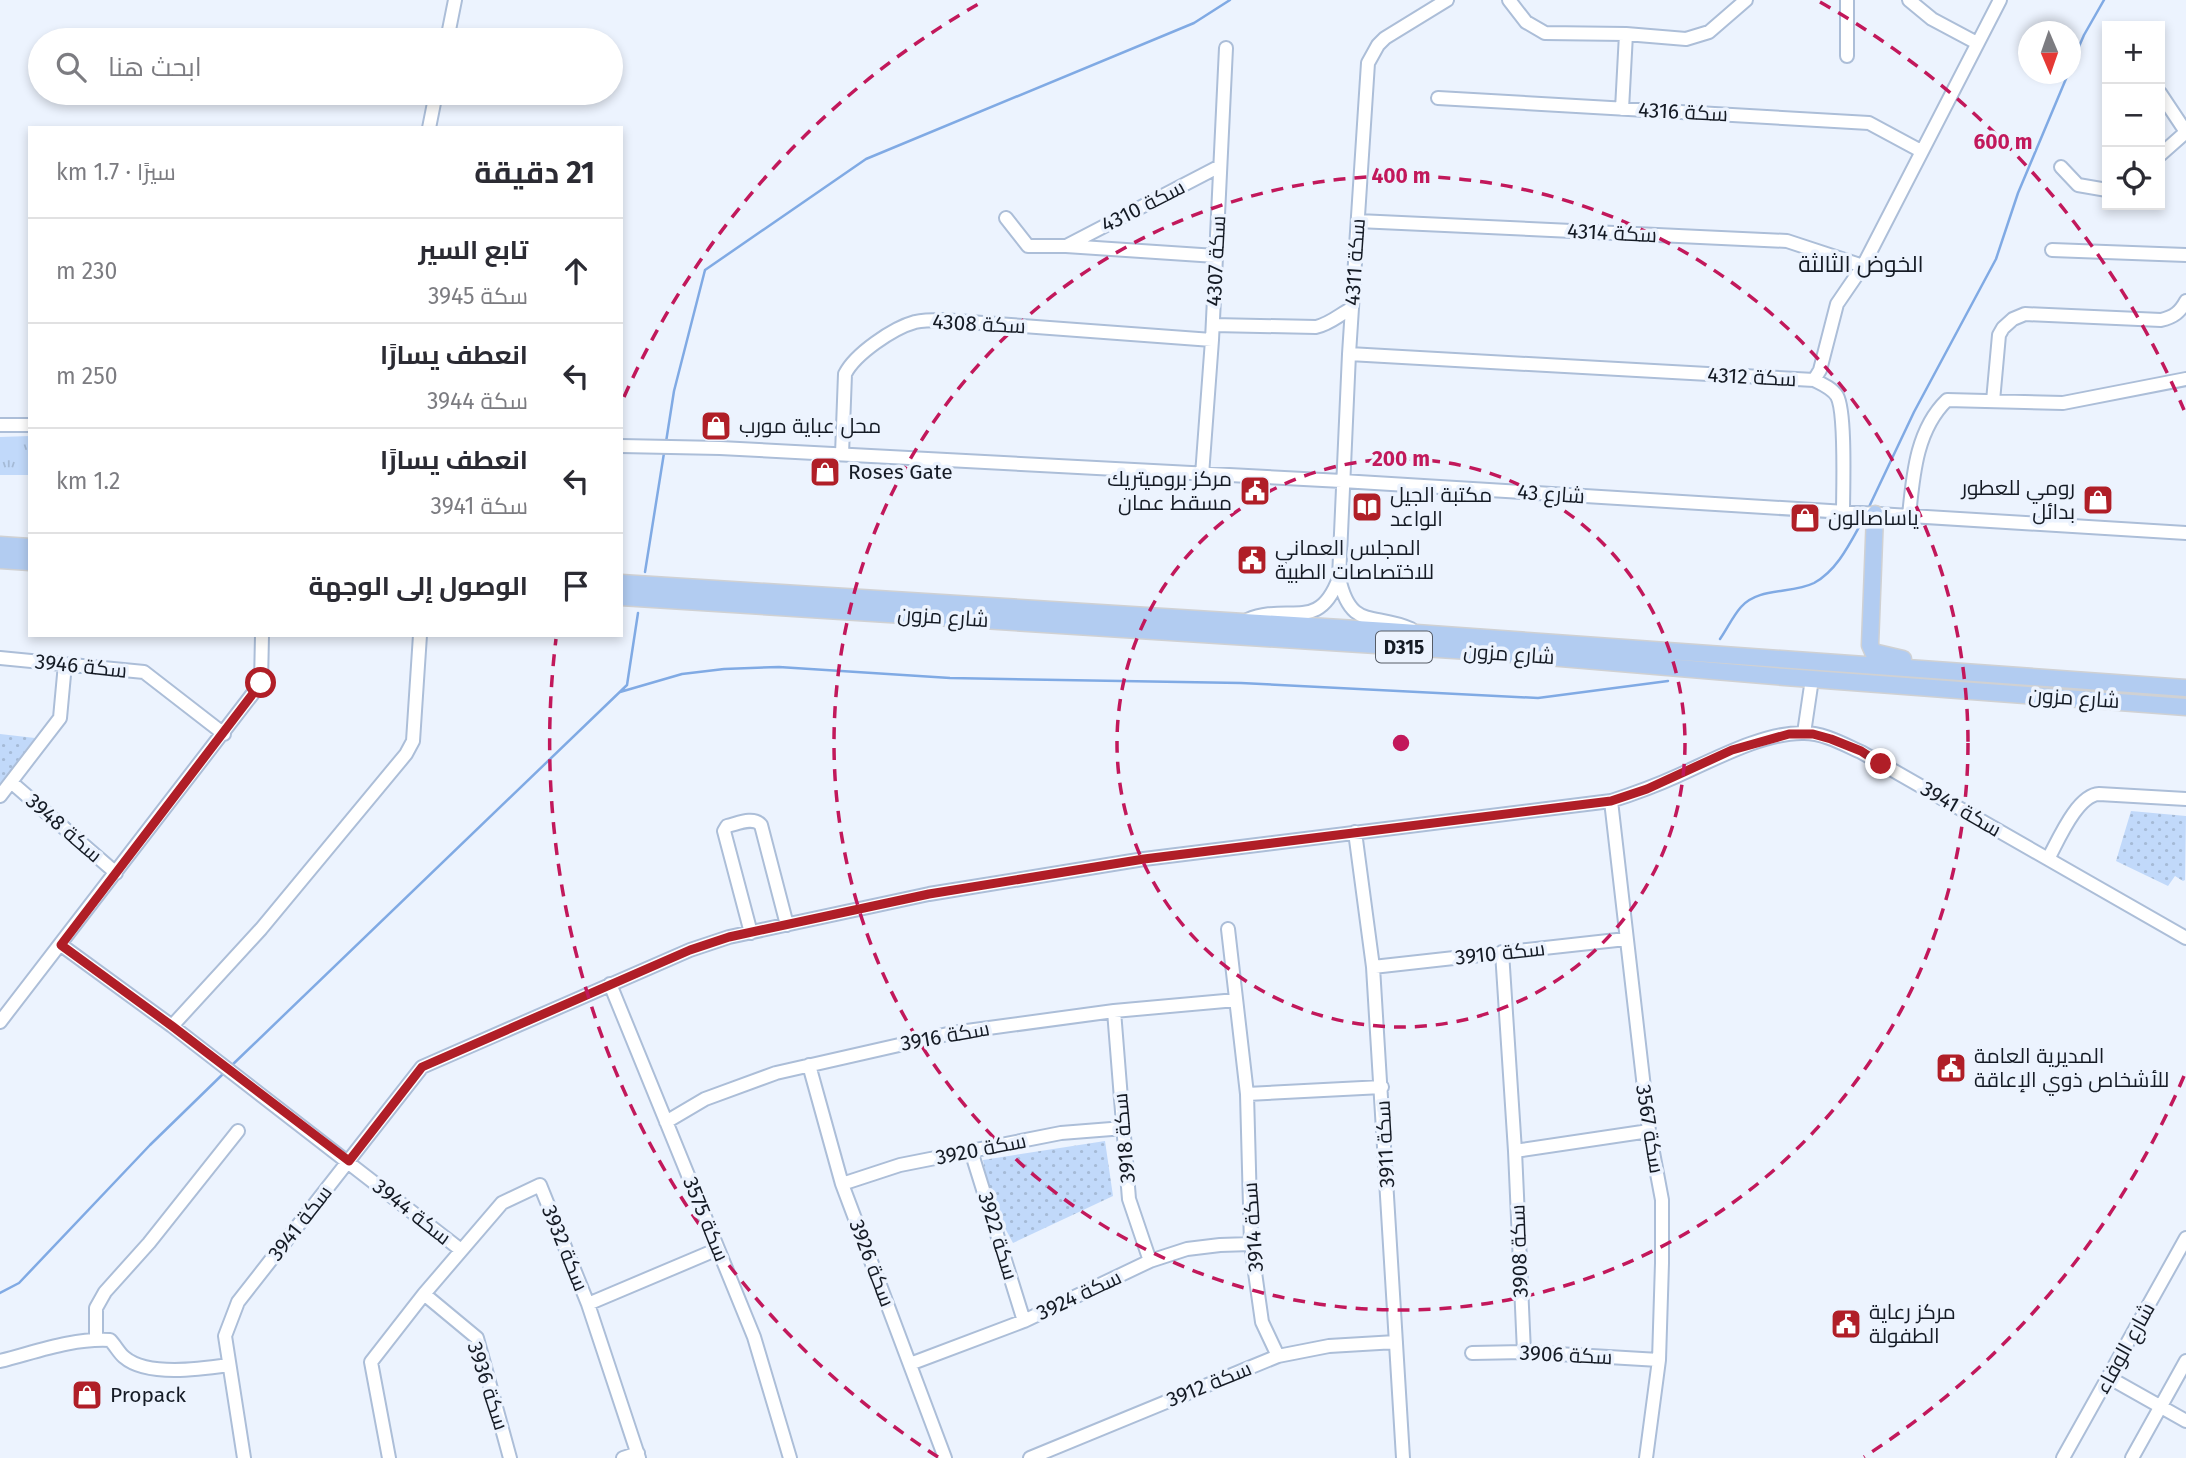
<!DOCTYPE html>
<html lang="ar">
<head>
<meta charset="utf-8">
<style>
	:root { --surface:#fff; --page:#f7f7f7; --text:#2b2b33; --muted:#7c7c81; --line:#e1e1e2 }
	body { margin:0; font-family:"Fira Sans",Cairo,sans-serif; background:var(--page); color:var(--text); direction:rtl }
	.controls { position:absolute; right:21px; top:21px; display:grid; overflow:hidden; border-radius:0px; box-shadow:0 4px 10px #0003 }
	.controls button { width:63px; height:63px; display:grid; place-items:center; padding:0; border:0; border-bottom:2px solid var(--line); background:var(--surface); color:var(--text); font:35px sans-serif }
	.compass { position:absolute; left:2018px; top:21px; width:63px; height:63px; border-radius:50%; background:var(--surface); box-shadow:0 4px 10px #0003; rotate:178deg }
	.stop { position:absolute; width:21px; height:21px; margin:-16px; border:5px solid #b01e27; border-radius:50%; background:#fff }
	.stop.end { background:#b01e27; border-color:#fff; box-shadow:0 2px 7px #0008 }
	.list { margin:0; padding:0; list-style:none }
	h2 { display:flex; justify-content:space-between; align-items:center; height:91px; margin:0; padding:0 28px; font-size:30px }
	h2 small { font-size:23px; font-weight:400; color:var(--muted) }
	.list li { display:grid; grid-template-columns:46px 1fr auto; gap:21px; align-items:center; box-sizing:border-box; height:105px; padding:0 28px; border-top:2px solid var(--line) }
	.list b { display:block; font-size:26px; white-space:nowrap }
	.list p { margin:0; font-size:23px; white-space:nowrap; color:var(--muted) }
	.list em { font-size:23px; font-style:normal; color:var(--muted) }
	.icon { flex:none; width:38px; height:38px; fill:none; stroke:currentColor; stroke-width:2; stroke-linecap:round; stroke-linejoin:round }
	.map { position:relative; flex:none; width:2186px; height:1458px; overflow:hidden; direction:ltr }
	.search { position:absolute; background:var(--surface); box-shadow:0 4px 10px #0003; left:28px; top:28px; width:595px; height:77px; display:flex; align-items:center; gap:18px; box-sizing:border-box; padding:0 24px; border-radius:38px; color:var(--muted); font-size:26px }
	.panel { position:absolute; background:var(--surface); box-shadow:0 4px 10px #0003; left:28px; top:126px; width:595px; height:511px; border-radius:0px; direction:rtl }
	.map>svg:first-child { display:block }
	.grass { fill:url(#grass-tufts) }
	.park { fill:url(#park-dots) }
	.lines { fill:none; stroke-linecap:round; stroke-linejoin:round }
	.stream { stroke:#80aae4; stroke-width:2.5 }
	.minor-casing { stroke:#acbed8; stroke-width:16 }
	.major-casing { stroke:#d0d1d3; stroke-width:19 }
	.minor { stroke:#fff; stroke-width:12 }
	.major { stroke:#b2ccf1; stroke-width:16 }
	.route { stroke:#b01e27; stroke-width:9 }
	.ring { fill:none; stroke:#c2185b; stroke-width:3.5; stroke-dasharray:12 9 }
	.labels { text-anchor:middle; stroke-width:7; stroke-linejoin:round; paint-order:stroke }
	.shield { fill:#ecf3fe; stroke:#565c66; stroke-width:2 }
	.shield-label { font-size:19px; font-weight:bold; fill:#151b25 }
	.street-label { font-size:21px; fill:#151b25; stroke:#ecf3fe }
	.poi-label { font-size:21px; fill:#151b25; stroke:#ecf3fe; text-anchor:start }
	.neighbourhood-label { font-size:23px; fill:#151b25; stroke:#ecf3fe }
	.centre { fill:#c2185b; stroke:#ecf3fe; stroke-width:3.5 }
	.ring-label { font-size:21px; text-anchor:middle; font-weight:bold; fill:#c2185b; stroke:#ecf3fe; stroke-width:7; stroke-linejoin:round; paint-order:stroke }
</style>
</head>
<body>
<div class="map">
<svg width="2186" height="1458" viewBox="0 0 2186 1458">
	<defs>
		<pattern id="grass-tufts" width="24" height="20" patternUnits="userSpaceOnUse" patternTransform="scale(1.75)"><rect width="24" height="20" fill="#c1d9fa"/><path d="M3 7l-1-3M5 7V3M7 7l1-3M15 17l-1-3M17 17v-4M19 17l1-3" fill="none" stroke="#a5bad6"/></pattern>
		<pattern id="park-dots" width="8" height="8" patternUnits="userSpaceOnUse" patternTransform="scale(1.75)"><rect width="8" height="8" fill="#c1d9fa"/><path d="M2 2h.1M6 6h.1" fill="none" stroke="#a5bad6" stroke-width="1.8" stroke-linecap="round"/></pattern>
	</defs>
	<rect width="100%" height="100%" fill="#ecf3fe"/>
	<path class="grass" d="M30,436V475H0V437Z"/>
	<path class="park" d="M0,734L35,738L0,784Z
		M2131,811L2186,816L2185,880L2183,881L2175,876L2168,886L2116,861Z
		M1105,1141L1113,1196L1013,1243L991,1202L983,1160Z"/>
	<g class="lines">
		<path class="stream" d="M2070,67L2084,35L2104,0
			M666,442L674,391L705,270L866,159L1194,23L1230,0
			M1868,509L1914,412L1996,259L2018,193L2068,74
			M645,572L664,453
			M1720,639C1727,629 1733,616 1741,607C1758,587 1792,594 1814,583C1838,570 1851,541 1864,518
			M620,692L682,674L724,669L779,667L950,678L1241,683L1538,698L1668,681
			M230,1067L627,685L638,613
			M0,1293L19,1283L150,1145L225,1072"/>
		<g class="minor-casing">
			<path id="minor" d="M1509,0L1526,22L1545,33L1626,34L1686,39L1709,32L1746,0
				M1909,0L1932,19L1977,43
				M447,40L455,0
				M1847,56V0
				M2160,93L2186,132
				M1438,98L1869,123L1921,151
				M1622,109L1626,34
				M429,128L436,93
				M2160,155L2186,132
				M2061,167L2078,185L2107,190
				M1006,218L1028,246H1066L1216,256
				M1358,221L1787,241L1863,266
				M1068,245L1220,166
				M2052,250L2186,255
				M1213,325L1316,327C1330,324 1339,315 1352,308
				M1349,354L1814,380C1822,384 1832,388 1837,396C1846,412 1843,490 1843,512
				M1814,380L1820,370L1837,304L1863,266L2000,0
				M1993,401L1999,335L2003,328L2013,319L2025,314L2161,320C2174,317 2180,312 2186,301
				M0,425H30
				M621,446L720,448L1342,481L2186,533
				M842,454L845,374C855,354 893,328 915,322C924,320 933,320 942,320L1212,340
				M1202,475L1212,340L1226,48
				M1909,516C1913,476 1916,430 1947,400L2063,403L2186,379
				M1247,620C1289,602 1318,634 1339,578
				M1411,629C1373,612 1351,631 1339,578L1349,354L1368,63L1378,45L1385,38L1447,0
				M0,658L144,672L224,734
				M1804,733L1812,679
				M11,782L116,873
				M0,796L60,718L65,664
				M1611,801L1649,1131L1662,1200V1263L1659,1360L1646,1458
				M1355,832L1373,967L1403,1458
				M2048,859C2058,841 2077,795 2099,794L2186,799
				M1228,929L1247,1094L1251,1244L1262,1322L1278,1356
				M751,933L724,831L727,826C737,824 753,816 761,825L787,925
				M61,945L172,1026L461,1250
				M1502,952L1515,1151L1524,1352
				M1373,967L1626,939
				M610,984L754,1337L790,1458
				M1114,1011L1129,1199L1150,1261
				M0,1022L261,683L262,635
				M172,1026L261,929L406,754L413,741L420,635
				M809,1065L842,1184L945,1458
				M1247,1094L1382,1087
				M666,1122L705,1099L776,1073L952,1033L1114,1011L1236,1000
				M971,1151L1024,1321
				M1515,1151L1649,1131
				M842,1184L900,1165L1061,1133L1124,1128
				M424,1294L477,1338L510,1458
				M588,1304L718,1249
				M96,1340V1308L105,1292L149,1243L238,1131
				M1472,1353L1524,1352L1659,1360
				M0,1361C36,1352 72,1338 110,1340C115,1345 119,1353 124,1357C147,1377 201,1369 228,1365
				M910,1364L1024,1321L1150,1261L1187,1249L1220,1245L1251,1244
				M2108,1377L2186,1421
				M244,1458L225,1336L238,1302L422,1067L690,950L729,937L929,894L1144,859L1611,801C1633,794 1655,786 1677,776C1713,760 1764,732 1804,733C1824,733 1843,744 1861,752L2186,938
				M389,1458L371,1362L424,1294L502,1203L540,1185L588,1304L639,1458
				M623,1458L638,1453
				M1030,1458L1278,1356L1329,1346L1396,1342
				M2063,1458L2186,1238
				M2132,1458L2186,1361"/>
		</g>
		<g class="major-casing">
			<path id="major" d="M1875,514L1870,645L1873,652L1903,659
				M0,545L30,547
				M0,560L30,562
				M621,583L1388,631L2186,688
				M621,597L1501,653L1785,677L2186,707"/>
		</g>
		<use href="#minor" class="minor"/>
		<use href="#major" class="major"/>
	</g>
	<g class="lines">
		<path class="route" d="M261,683L61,945L172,1026L349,1161L422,1067L690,950L729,937L929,894L1144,859L1611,801L1647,789L1732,750L1789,734H1813L1831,739L1861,751L1881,764"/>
	</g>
	<g class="ring">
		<circle cx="1401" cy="743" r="284"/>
		<circle cx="1401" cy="743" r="567"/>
		<path d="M2184 1076A851 851 0 0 1 1864 1457M938 1457A851 851 0 0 1 556 639M624 397A851 851 0 0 1 982 2M1820 2A851 851 0 0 1 2184 410"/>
	</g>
	<defs>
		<g id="shop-square" transform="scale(1.575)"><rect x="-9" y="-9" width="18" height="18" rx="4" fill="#b01e27" stroke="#ecf3fe"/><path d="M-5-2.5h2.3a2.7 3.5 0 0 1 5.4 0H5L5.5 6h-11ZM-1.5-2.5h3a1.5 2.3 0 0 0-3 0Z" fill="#fff"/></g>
		<g id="civic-square" transform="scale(1.575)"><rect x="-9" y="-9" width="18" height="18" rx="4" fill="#b01e27" stroke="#ecf3fe"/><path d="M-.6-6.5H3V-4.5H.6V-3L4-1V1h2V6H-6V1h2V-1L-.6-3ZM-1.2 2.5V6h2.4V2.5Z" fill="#fff"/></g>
		<g id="library-square" transform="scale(1.575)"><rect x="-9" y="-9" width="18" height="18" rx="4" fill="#b01e27" stroke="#ecf3fe"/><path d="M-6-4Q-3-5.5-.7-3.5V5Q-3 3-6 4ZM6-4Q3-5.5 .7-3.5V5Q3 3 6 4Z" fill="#fff"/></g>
	</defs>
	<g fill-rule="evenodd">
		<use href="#shop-square" x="716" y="426"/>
		<use href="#shop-square" x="825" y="472"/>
		<use href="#civic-square" x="1255" y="491"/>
		<use href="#shop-square" x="2098" y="500"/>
		<use href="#library-square" x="1367" y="507"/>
		<use href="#shop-square" x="1805" y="518"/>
		<use href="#civic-square" x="1252" y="560"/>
		<use href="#civic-square" x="1951" y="1068"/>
		<use href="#civic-square" x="1846" y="1324"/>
		<use href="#shop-square" x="87" y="1395"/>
	</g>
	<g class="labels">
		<rect class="shield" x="1376" y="631.5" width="56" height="31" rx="5"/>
		<g class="shield-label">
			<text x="1404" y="654">D315</text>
		</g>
		<g class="street-label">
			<text transform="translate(1683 112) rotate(3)" y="7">سكة 4316</text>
			<text transform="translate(1143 206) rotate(-27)" y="7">سكة 4310</text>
			<text transform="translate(1612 233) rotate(3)" y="7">سكة 4314</text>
			<text transform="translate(1216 261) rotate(-87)" y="7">سكة 4307</text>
			<text transform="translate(1355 262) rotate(-86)" y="7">سكة 4311</text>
			<text transform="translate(979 324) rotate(3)" y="7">سكة 4308</text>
			<text transform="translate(1752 377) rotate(3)" y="7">سكة 4312</text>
			<text transform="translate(1551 494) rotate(4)" y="7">شارع 43</text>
			<text transform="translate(943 617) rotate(4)" y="7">شارع مزون</text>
			<text transform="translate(1509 654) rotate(4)" y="7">شارع مزون</text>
			<text transform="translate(81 666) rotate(6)" y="7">سكة 3946</text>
			<text transform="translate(2074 698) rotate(4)" y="7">شارع مزون</text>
			<text transform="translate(1961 809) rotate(30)" y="7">سكة 3941</text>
			<text transform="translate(64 828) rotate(41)" y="7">سكة 3948</text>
			<text transform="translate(1500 953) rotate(-6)" y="7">سكة 3910</text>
			<text transform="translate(945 1036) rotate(-10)" y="7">سكة 3916</text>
			<text transform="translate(1650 1129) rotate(81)" y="7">سكة 3567</text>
			<text transform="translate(1124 1138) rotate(-95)" y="7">سكة 3918</text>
			<text transform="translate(1385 1144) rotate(-93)" y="7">سكة 3911</text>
			<text transform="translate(981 1149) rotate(-11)" y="7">سكة 3920</text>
			<text transform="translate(412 1212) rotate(38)" y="7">سكة 3944</text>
			<text transform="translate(706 1219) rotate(68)" y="7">سكة 3575</text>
			<text transform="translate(300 1223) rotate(-52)" y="7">سكة 3941</text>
			<text transform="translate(1253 1227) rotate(-94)" y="7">سكة 3914</text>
			<text transform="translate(998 1236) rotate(73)" y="7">سكة 3922</text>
			<text transform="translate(565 1248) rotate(68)" y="7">سكة 3932</text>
			<text transform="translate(1519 1251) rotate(-92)" y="7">سكة 3908</text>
			<text transform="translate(872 1263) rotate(69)" y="7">سكة 3926</text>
			<text transform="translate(1079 1295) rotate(-25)" y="7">سكة 3924</text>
			<text transform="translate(2125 1348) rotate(-61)" y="7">شارع الوفاء</text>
			<text transform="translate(1566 1355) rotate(3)" y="7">سكة 3906</text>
			<text transform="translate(1209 1384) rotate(-22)" y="7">سكة 3912</text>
			<text transform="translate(488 1386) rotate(72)" y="7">سكة 3936</text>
		</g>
		<g class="poi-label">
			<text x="739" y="433">محل عباية مورب</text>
			<text x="848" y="479">Roses Gate</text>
			<text x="1232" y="486" text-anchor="end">مركز بروميتريك<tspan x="1232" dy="24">مسقط عمان</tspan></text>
			<text x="2075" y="495" text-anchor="end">رومي للعطور<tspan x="2075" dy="24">بدائل</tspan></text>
			<text x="1390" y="502">مكتبة الجيل<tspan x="1390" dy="24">الواعد</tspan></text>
			<text x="1828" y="525">ياساصالون</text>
			<text x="1275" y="555">المجلس العماني<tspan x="1275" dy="24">للاختصاصات الطبية</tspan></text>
			<text x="1974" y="1063">المديرية العامة<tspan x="1974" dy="24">للأشخاص ذوي الإعاقة</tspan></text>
			<text x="1869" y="1319">مركز رعاية<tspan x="1869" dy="24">الطفولة</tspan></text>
			<text x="110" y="1402">Propack</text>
		</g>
		<g class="neighbourhood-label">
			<text x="1861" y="272">الخوض الثالثة</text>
		</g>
	</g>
	<circle cx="1401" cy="743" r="10" class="centre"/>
	<g class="ring-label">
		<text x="2003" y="149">600 m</text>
		<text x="1401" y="183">400 m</text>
		<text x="1401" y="466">200 m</text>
	</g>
</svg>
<div class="controls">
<button>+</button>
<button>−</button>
<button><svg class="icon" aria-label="locate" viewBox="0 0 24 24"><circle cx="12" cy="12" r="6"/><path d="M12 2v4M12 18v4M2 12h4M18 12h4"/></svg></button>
</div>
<svg class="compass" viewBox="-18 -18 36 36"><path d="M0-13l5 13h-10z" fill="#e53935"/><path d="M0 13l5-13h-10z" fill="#7c7c81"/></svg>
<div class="stop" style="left:261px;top:683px"></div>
<div class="stop end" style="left:1881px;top:764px"></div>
<div class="search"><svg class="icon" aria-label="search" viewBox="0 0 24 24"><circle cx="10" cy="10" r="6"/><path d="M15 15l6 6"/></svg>ابحث هنا</div>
<section class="panel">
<h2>21 دقيقة<small>سيرًا · 1.7 km</small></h2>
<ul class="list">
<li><svg class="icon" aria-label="ahead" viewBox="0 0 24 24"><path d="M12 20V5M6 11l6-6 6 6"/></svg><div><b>تابع السير</b><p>سكة 3945</p></div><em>230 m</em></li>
<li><svg class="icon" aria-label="left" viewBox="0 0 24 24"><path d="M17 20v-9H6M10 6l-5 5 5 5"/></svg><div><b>انعطف يسارًا</b><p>سكة 3944</p></div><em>250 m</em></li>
<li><svg class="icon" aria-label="left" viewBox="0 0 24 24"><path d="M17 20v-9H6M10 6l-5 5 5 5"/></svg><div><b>انعطف يسارًا</b><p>سكة 3941</p></div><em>1.2 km</em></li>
<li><svg class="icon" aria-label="arrive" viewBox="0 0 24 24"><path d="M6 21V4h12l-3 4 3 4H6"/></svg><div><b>الوصول إلى الوجهة</b></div></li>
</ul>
</section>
</div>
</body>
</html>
